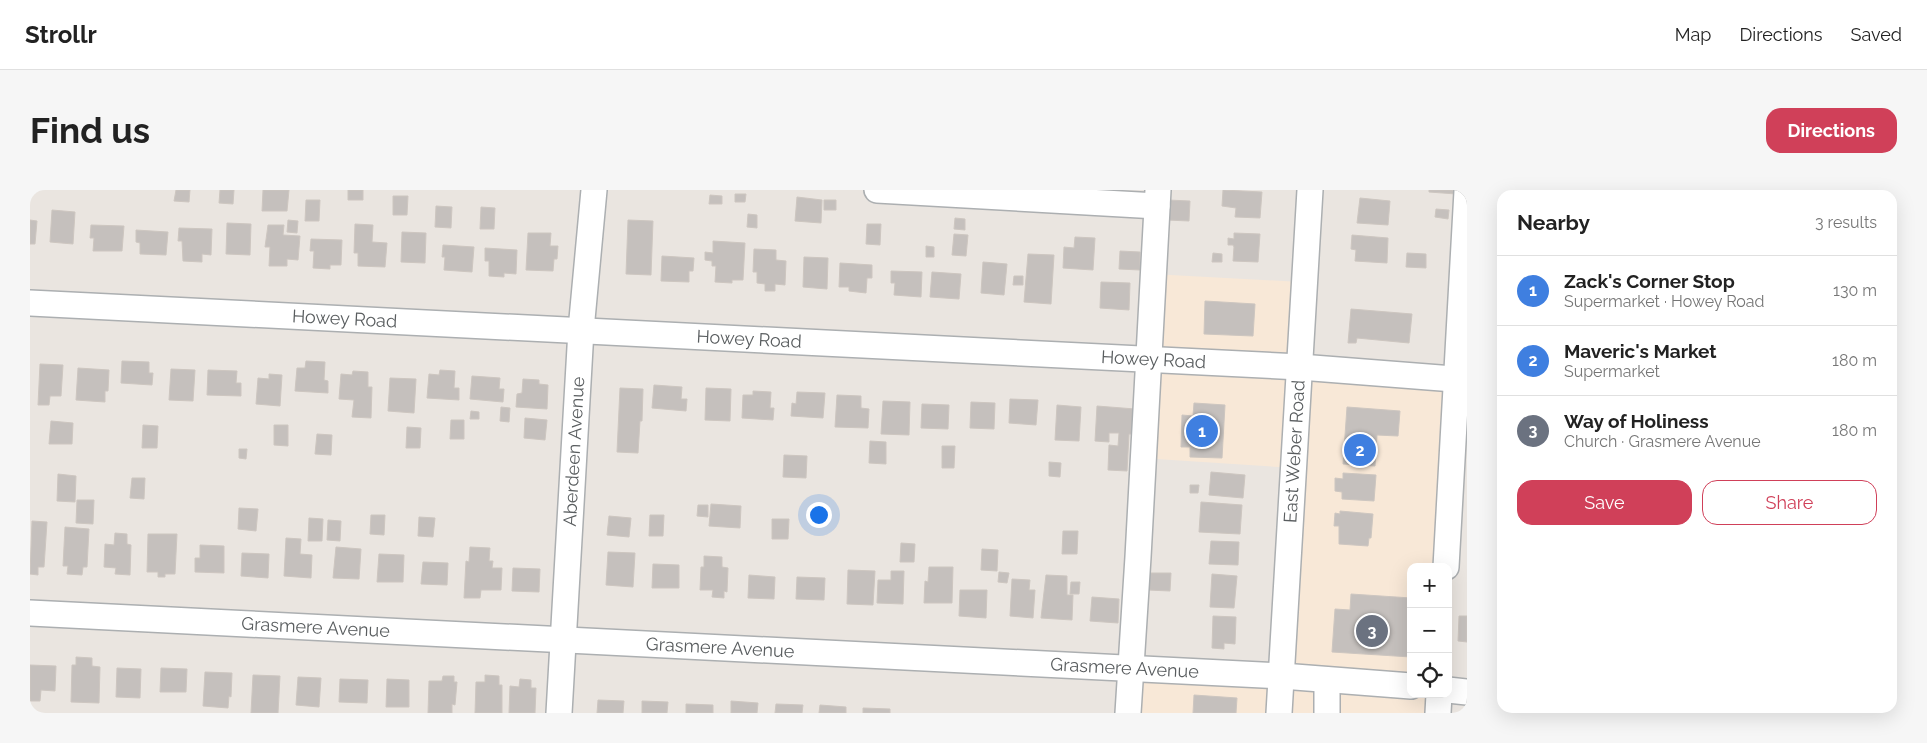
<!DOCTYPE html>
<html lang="en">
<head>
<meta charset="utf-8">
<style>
	:root { --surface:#fff; --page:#f6f6f6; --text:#222; --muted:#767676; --line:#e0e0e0; --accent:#d04059 }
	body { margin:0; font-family:Raleway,sans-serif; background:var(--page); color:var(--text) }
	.controls { position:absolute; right:15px; bottom:15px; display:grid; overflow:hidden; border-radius:10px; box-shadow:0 5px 20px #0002 }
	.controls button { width:45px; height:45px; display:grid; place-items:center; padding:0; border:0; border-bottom:1px solid var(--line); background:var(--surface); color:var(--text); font:25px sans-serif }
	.you { position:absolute; left:788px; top:324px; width:18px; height:18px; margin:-12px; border:4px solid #fff; border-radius:50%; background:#1a73e8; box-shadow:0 0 0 8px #1a73e833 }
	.badge { display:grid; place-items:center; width:32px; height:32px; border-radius:50%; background:var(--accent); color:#fff; font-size:16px; font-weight:700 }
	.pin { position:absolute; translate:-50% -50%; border:2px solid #fff; box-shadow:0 1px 5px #0006 }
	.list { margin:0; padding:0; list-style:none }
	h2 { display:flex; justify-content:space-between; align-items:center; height:65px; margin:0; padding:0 20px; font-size:21px }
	h2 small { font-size:16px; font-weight:400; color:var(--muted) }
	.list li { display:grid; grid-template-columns:32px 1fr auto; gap:15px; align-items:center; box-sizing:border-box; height:70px; padding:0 20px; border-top:1px solid var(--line) }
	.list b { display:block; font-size:19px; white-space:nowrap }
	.list p { margin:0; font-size:16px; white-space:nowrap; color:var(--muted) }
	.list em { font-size:16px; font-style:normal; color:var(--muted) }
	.actions { display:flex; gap:10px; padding:15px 20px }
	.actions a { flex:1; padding:11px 0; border:1px solid var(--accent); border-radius:15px; text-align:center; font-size:18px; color:var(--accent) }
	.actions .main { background:var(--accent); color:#fff }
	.icon { flex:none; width:28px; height:28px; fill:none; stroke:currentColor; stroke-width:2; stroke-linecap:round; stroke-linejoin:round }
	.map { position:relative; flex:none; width:1437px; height:523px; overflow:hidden; border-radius:15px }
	header { display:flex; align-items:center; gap:30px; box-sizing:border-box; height:70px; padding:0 25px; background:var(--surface); border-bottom:1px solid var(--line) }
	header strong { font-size:24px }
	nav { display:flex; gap:28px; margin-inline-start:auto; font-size:18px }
	.intro { display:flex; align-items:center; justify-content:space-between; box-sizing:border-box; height:120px; padding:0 30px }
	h1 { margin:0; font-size:35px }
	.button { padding:12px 22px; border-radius:15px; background:var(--accent); color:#fff; font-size:18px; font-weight:700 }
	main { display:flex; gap:30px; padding:0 30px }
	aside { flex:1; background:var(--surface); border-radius:15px; box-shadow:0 5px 20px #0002 }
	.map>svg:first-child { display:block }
	.commercial { fill:#f8e8d7 }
	.building { fill:#c5c0bd; stroke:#cdc6c0 }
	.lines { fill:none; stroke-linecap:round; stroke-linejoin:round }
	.minor-casing { stroke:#acafb1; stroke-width:28 }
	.minor { stroke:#fff; stroke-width:25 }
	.labels { text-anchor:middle; stroke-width:4; stroke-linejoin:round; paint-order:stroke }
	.street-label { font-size:18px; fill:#595d5f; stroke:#fff }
</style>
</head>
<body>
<header>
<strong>Strollr</strong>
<nav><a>Map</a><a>Directions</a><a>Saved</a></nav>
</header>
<div class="intro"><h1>Find us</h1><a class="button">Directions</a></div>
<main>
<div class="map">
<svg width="1437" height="523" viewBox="0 0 1437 523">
	<rect width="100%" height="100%" fill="#eae5e0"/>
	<path class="commercial" d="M1122,84L1271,92L1265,179L1430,189L1418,377H1381V504H1411L1410,523H1097L1100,477L1251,486L1263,278L1111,268Z"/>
	<path class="building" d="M146,0H160L159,12L144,11Z
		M190,0H204L203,14L189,13Z
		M233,0H259L257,21H232Z
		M318,0H333V10H318Z
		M1193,0L1232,2L1230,28L1205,27L1206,18L1192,16Z
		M1399,0H1426V4L1399,2Z
		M705,4H716L715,12H705Z
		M680,5L692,6V14H679Z
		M363,6H378L377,25H363Z
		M767,7L792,10L791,33L765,31Z
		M1330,8L1360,11L1358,35L1327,33Z
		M276,10H290L289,31H275Z
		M794,10H806V20H794Z
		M1138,10L1160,11L1159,31L1137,30Z
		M406,16L422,17L421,38L405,37Z
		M451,17L465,18L464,39H450Z
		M1406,19L1419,20L1418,29L1405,27Z
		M22,20L45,22L43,54L20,52Z
		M718,24L727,25V38L717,37Z
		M925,28L935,29V40L924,39Z
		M0,30L7,31L5,54H0Z
		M258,30L268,31L267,43L257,42Z
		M598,30L623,31L621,85L596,84Z
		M197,33L221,34L220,65L196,64Z
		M325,34L343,35L342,52L357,53L355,77L328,76V63H324Z
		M837,34H851L850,55L836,54Z
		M61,35L94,36L92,61H63L64,48H60Z
		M238,35H254L253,45L270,46L268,70L257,69V76H239L240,57H235Z
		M149,38L182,39L181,65L172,64V72L153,71L152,51H148Z
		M106,40L138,42L136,65L110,64V53L106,52Z
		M372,42L396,43L395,73L371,72Z
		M498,43H521L520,56H528L527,69H524L523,81L496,80Z
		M1204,43L1230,44L1228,72L1203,71L1204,57L1203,55H1198V48L1204,49Z
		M924,44L938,45L936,66L922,65Z
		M1322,45L1358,48L1357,73L1325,71L1326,60L1321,59Z
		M1045,47L1065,48L1063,80L1033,78L1034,57L1044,58Z
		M281,49L312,50L311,75H300V79L283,78L284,61H280Z
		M683,51L715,53L713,90H702V93L685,92L686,76H682V71L675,70V62L683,63Z
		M413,55L444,57L442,82L414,80L415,67H412Z
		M896,56L904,57V67H896Z
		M455,58L487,60L486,84L474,83V87L459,86V71H455Z
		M724,59L746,60V70L756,71L755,95L745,94V101H735V94L727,93V82H723Z
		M1090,61L1110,62V80L1089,79Z
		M1183,63L1192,64V72H1182Z
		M1377,63L1396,64V78L1376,77Z
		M998,64L1024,65L1021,114L994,112Z
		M632,66L664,68L663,81H659V92L631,91Z
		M774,67L798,68L797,99L773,97Z
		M953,72L977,74L974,105L951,103Z
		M810,73L842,75V88H837L836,103L819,101V97H809Z
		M861,81L892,82L891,107L864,105L865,93H861Z
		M902,82L931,84L929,109L900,107Z
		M984,86H993V95H983Z
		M1071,92L1100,93L1099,120L1070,118Z
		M1175,111L1225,114L1223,146L1174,144Z
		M1321,119L1382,124L1379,153L1327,148L1326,153H1318Z
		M92,171L119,172V183H123L122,195L91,193Z
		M276,171L295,172L294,190L298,191V203L265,201L267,178H275Z
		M10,174L33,175L31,206H20L19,215H8Z
		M48,178L79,180L78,201H75V212L46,210Z
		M141,179L165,180L163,211L139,210Z
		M178,180L207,181L206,193H211V206L177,205Z
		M410,180L425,181L424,198H429V210L397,208L399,184L409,185Z
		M323,181L338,182V197H342L341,228L322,227L324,210L309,209L311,184L322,185Z
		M239,184L252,185L250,216L226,214L228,188L239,189Z
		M442,186L470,188L469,199H474L473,212L440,209Z
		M360,188L386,189L384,223L358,221Z
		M493,189L509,190V194L518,195L517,219L486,217L487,204L492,203Z
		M624,195L652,197L651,209H657L656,221L622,218Z
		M590,198L613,199L612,231H610L608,263L587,262Z
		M676,198L701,199L700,231L675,230Z
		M723,201L741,202L740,218H744L743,230L712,228L713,205H723Z
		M767,202L795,203L793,228L761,226L762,213L766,214Z
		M807,205L831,206V218L839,219L838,238L805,237Z
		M980,209L1008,210L1006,235L979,233Z
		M853,211L880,212L879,245L851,244Z
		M941,212L965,213L964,239L940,238Z
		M1164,213L1195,215L1192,268L1160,267V257H1151L1152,225L1163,226Z
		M892,214L919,215L918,239L891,238Z
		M1027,215L1051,217L1049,251L1025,250Z
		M1067,216L1105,219L1104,244H1099L1097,281L1078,280L1079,255L1088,256L1089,243H1079V252L1065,251Z
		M471,217L480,218L479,232L470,231Z
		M1317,217L1370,221L1368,246L1347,245L1345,276L1313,274Z
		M441,221L449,222V229H440Z
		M495,228L517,230L515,250L494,248Z
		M421,230H434V249H420Z
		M21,231L43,233L42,254H19Z
		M113,235L128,236L127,258H112Z
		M244,235H258V256L244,255Z
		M377,237L391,238L390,258H376Z
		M287,244L302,245L301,265L285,264Z
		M840,251L856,252V274L839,273Z
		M912,256H925L924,278H912Z
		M209,259H217L216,269L209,268Z
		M754,265L777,266L776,288L753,287Z
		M1019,272L1031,273L1030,287L1019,286Z
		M1181,282L1215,285L1213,308L1179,305Z
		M1313,283L1346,285L1344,311L1312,309V302L1305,301V288L1313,289Z
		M28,284L46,286L45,312L27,311Z
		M102,288H115L114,309L100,308Z
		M1160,295H1169L1168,303H1160Z
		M47,310H64L63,334L46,333Z
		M1171,312L1212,315L1210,344L1169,342Z
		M681,314L711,316L710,338L679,336Z
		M668,315H678V327L667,326Z
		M209,318L228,319L226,341L208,339Z
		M1310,321L1343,324L1341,348H1339L1338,356L1309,354V336H1304L1305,323L1310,324Z
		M341,325H355L354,345L340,344Z
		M620,325H634L633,346H619Z
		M579,326L601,328L599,347L577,345Z
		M389,327L405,328L403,347L388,346Z
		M279,328L293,329L292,351H278Z
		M742,329H759L758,349H742Z
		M298,330L311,331L310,351L297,350Z
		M2,331L17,332L14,377H8V385L0,384Z
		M35,337L59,339L57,377H53L52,385L37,384L38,376H33Z
		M1033,341H1048L1047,364H1032Z
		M85,343L97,344V354L101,355L100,385L85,384L86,378L74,377L75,354L84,355Z
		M118,344H147L145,384H135V387H128V382H117Z
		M256,348L271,349L270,364L282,365L281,388L254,386Z
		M1181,351L1209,352L1208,375L1179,374Z
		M871,353L885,354L884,372H870Z
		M170,355L194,356V383L165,382V368H170Z
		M306,357L331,359L329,389L303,388Z
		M440,357L460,358L459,371H463L462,378H472L471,400H451L450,408H434L436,371L439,372Z
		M952,359L968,360L967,381L951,380Z
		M578,362L605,363L603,397L576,395Z
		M212,363L239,364L238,388L211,386Z
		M349,364L374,365L373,392H347Z
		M674,366L692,367V377L698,378L697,402L694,401V408L682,407L683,400H670L671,377H674Z
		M393,372L418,373L417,395L391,394Z
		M623,374L649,375V398H622Z
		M899,377H923L922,413H894L895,391L898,392Z
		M483,378L510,379L509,402L482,401Z
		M818,380L845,381L843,415L817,414Z
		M861,381H874L873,414L847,413L848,390H861Z
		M969,382L979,383L977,393L968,392Z
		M1119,383H1141L1140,401L1118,400Z
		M1182,384L1207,386L1204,418L1180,417Z
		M719,385L745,387L744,409L718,408Z
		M1016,385L1037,386V405H1043L1042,430L1011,428Z
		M767,387L795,388L794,410L766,409Z
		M982,389L1000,390L999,400H1005L1003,428L980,426Z
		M1041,392H1050L1049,404H1040Z
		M930,400H957L956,428L929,426Z
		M1321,404L1381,408V467L1302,462L1305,419L1320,420Z
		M1062,407L1089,409L1088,433L1060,431Z
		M1183,426L1206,427L1205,454L1194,453V459L1182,458Z
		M1429,426H1437V452L1428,451Z
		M46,467L62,468V476L70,477L69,513L41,512L42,475H46Z
		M0,475L26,476L25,501L11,500L10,511H0Z
		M87,478L111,479L110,508L86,507Z
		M131,478L157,479L156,502H130Z
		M175,482L202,483L201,507L199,506L198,518L173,516Z
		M223,485L250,486L248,523H221Z
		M455,485L469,486V495H472V523H445L446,492H455Z
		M413,486H424V492H427L425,515L422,514V523H398L399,491H412Z
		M268,487L291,488L289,517L266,515Z
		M310,489L338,490L337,513L309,512Z
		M357,489L379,490V517H356Z
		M490,489L501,490V498H506L505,523H479L480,496L489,497Z
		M1164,505L1207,508L1206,523H1163Z
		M568,510L594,511L593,523H567Z
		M612,511L638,512L637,523H612Z
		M701,511L728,513L727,523H701Z
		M656,514L683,515V523H656Z
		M746,514L773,515L772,523H745Z
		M790,515L816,517V523H789Z
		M833,518L860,519V523H833Z"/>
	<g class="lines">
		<g class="minor-casing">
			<g id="minor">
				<path d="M847,0L1127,16"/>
				<path id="s1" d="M0,113L1270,177L1437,190"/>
				<path d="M1416,377L1437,1"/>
				<path id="s2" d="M0,423L1252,486L1381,496"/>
				<path d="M1418,500L1437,502"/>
				<path id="s3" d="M529,523L551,140L564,0"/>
				<path d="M1098,523L1108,367L1128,0"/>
				<path id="s4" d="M1249,523L1280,0"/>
				<path d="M1297,523V490"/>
				<path d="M1408,523L1409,504"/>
			</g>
		</g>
		<use href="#minor" class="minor"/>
	</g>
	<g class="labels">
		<g class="street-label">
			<text dy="6" stroke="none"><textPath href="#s1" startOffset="315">Howey Road</textPath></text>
			<text dy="6" stroke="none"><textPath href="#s1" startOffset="720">Howey Road</textPath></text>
			<text dy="6" stroke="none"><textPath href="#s1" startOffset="1125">Howey Road</textPath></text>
			<text dy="6" stroke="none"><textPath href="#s3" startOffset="262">Aberdeen Avenue</textPath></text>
			<text dy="6" stroke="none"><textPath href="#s4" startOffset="262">East Weber Road</textPath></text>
			<text dy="6" stroke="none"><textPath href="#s2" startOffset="286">Grasmere Avenue</textPath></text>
			<text dy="6" stroke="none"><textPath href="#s2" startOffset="691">Grasmere Avenue</textPath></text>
			<text dy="6" stroke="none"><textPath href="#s2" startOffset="1096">Grasmere Avenue</textPath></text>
		</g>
	</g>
</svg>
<div class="controls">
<button>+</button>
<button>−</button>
<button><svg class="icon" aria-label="locate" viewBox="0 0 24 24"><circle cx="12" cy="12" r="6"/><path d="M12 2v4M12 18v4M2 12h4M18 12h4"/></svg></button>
</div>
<div class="you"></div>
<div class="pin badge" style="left:1172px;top:241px;background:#3f7fe0">1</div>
<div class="pin badge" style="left:1330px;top:260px;background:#3f7fe0">2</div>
<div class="pin badge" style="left:1342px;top:441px;background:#6b7280">3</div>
</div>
<aside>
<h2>Nearby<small>3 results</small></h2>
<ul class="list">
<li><span class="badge" style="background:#3f7fe0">1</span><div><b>Zack's Corner Stop</b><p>Supermarket · Howey Road</p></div><em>130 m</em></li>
<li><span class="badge" style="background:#3f7fe0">2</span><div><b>Maveric's Market</b><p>Supermarket</p></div><em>180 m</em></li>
<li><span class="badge" style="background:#6b7280">3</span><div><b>Way of Holiness</b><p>Church · Grasmere Avenue</p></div><em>180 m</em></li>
</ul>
<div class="actions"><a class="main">Save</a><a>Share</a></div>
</aside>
</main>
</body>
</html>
